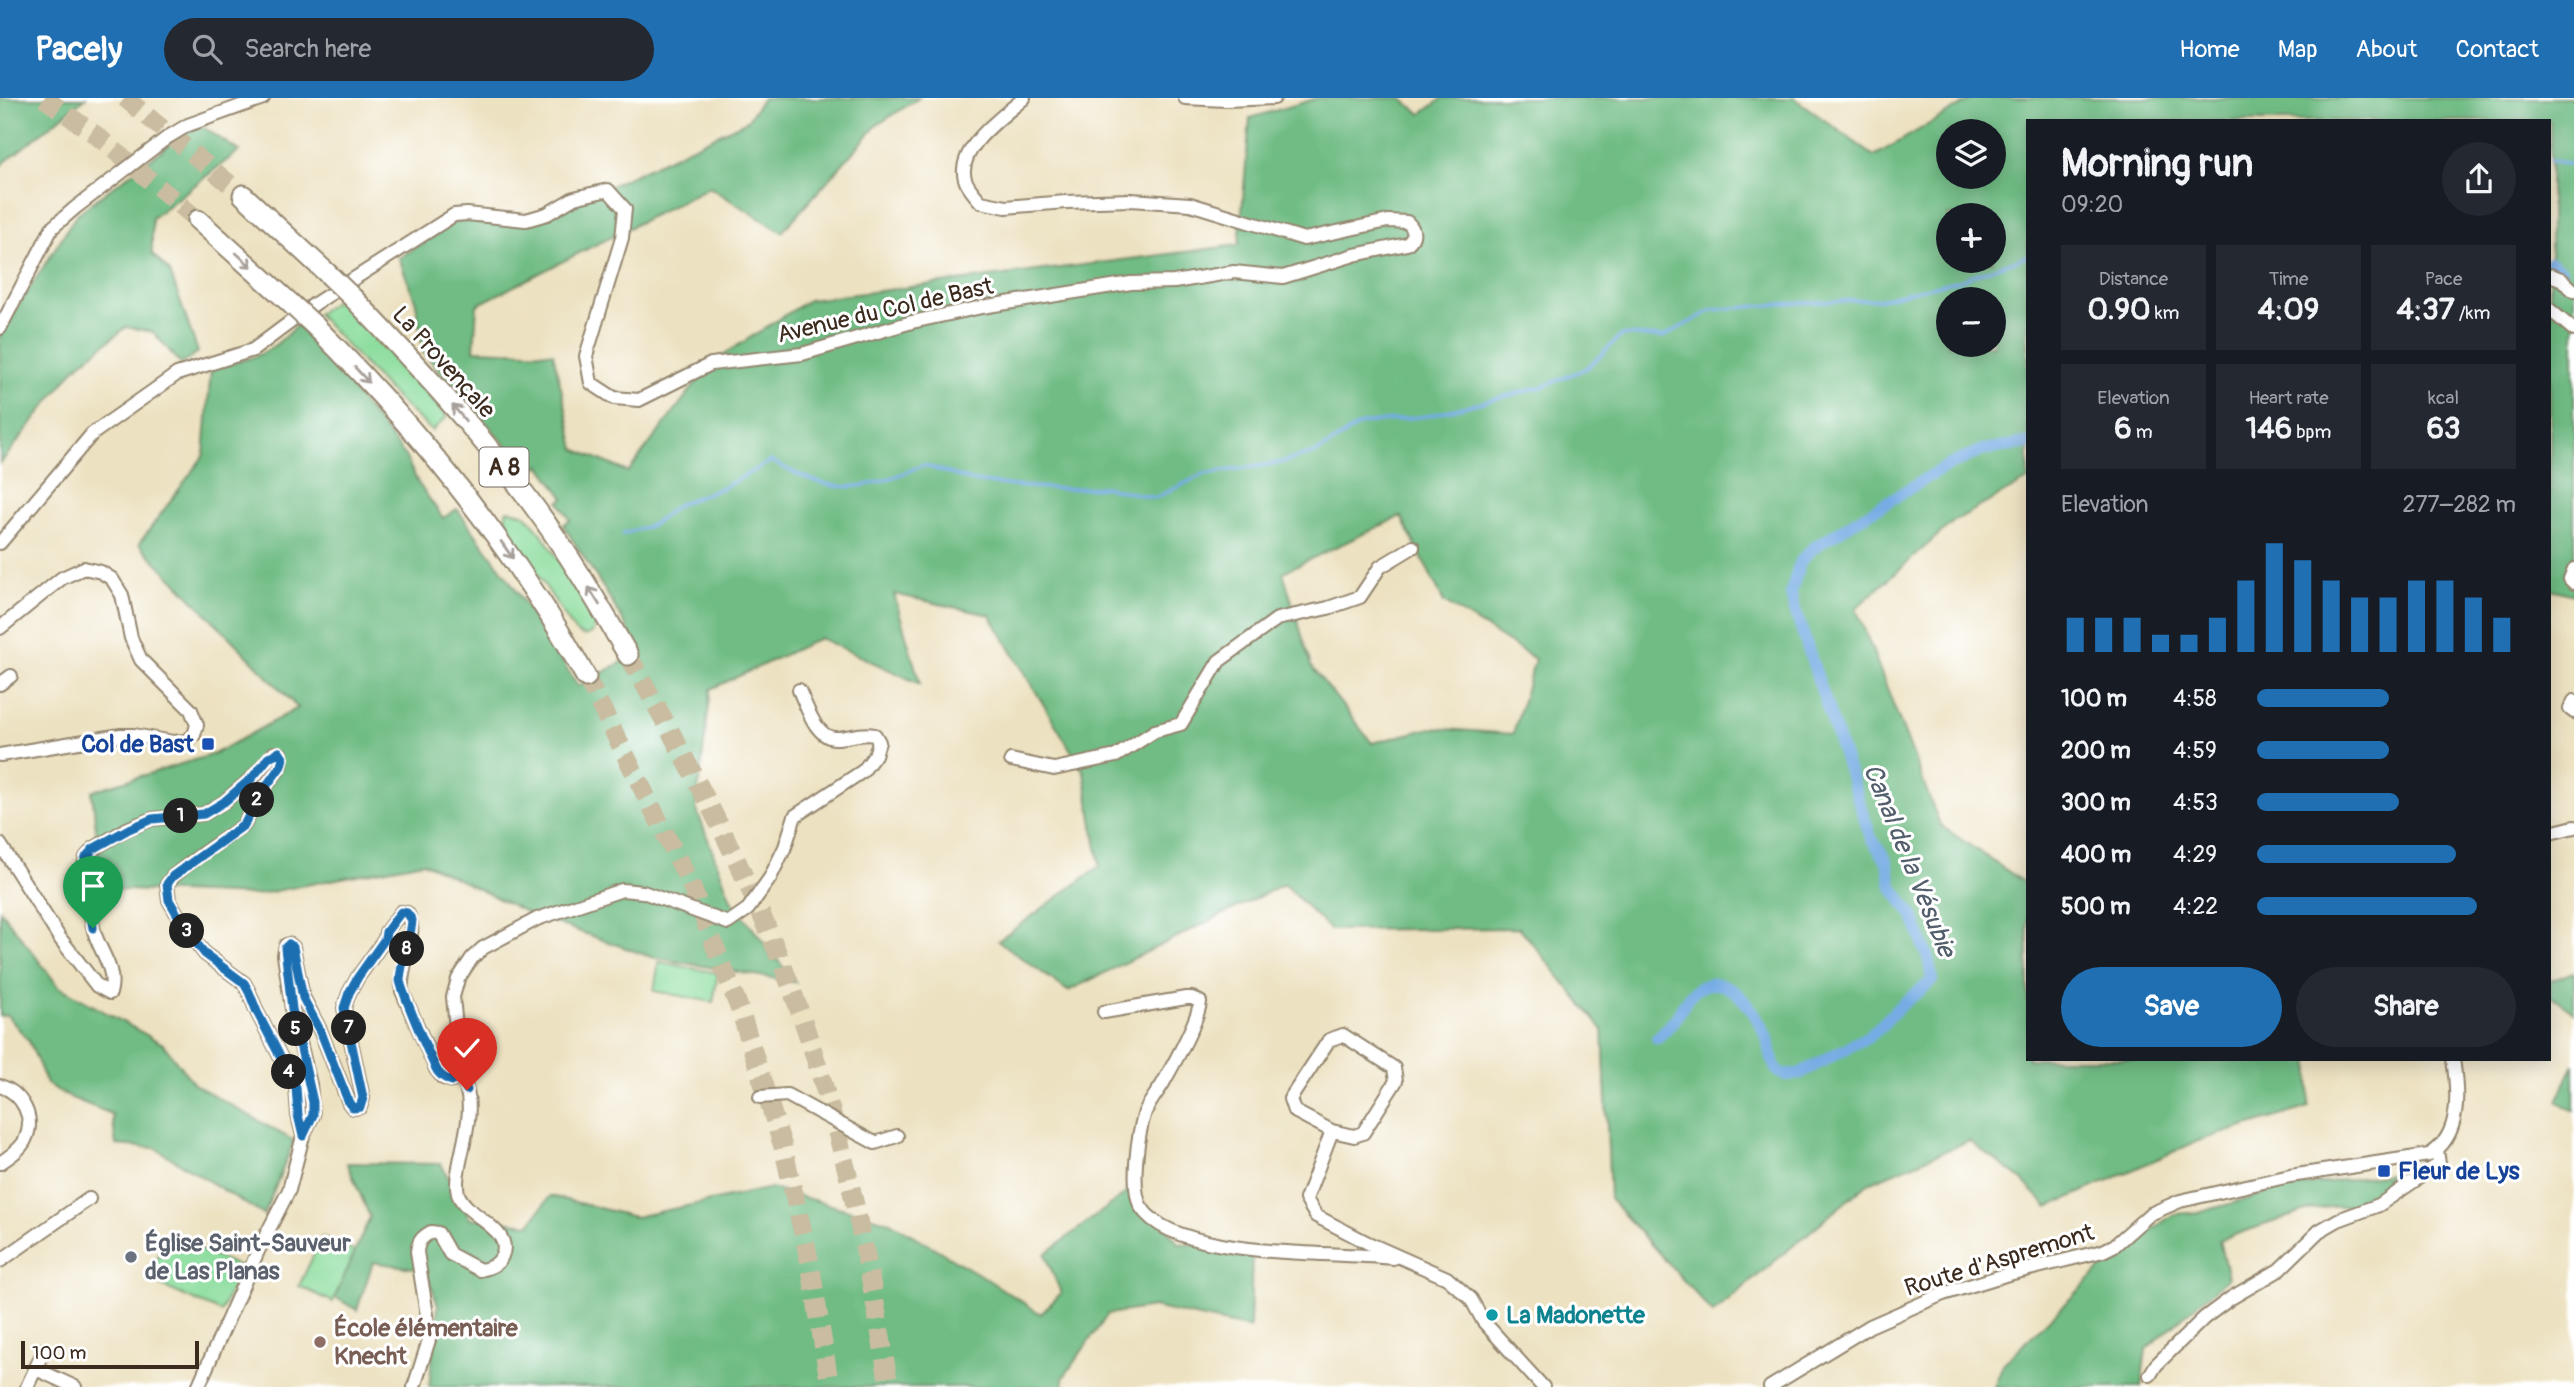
<!DOCTYPE html>
<meta charset="utf-8">
<style>
:root{--surface:#171b24;--page:#242831;--text:#f1f3f6;--muted:#9ea1a6;--accent:#1f6fb2}
body{margin:0;font-family:Pangolin,sans-serif;background:var(--page);color:var(--text);height:100vh;display:flex;flex-direction:column;font-size:26px;white-space:nowrap}
*{box-sizing:border-box;margin:0}
p{font-size:23px;color:var(--muted)}
.icon{flex:none;width:38px;height:38px;fill:none;stroke:currentColor;stroke-width:2;stroke-linecap:round;stroke-linejoin:round}
.map{position:relative;flex:1;overflow:hidden}
.sheet{position:absolute;left:2026px;top:21px;width:525px;height:942px;display:flex;flex-direction:column;background:var(--surface);border-radius:0px;box-shadow:0 4px 18px #0003}
.sheet>*{flex:none}
.buttons{position:absolute;left:1936px;top:21px;display:grid;gap:14px}
.buttons a{display:grid;place-items:center;width:70px;height:70px;border-radius:50%;background:var(--surface);box-shadow:0 4px 18px #0003;font-size:35px}
.scale{position:absolute;left:21px;bottom:18px;width:178px;box-sizing:border-box;padding-left:7px;border:4px solid #3b2a1e;border-top:0;font-size:19px;line-height:24px;white-space:nowrap;color:#3b2a1e;-webkit-text-stroke:5px #fff;paint-order:stroke}
.pin{position:absolute;display:grid;place-items:center;width:60px;height:60px;color:#fff;margin:-72px -30px;border-radius:50% 50% 50% 0;rotate:-45deg;box-shadow:0 0 7px #0007}
.pin .icon{rotate:45deg}
.km{position:absolute;width:35px;height:35px;margin:-18px;border-radius:50%;background:#222;color:#fff;font-size:19px;line-height:35px;text-align:center}
.round{display:grid;place-items:center;flex:none;width:74px;height:74px;border-radius:37px;background:var(--page)}
.overview{display:flex;align-items:center;justify-content:space-between;height:119px;padding:0 35px}
h1{font-size:38px;font-weight:700;line-height:52px}
.metrics{display:grid;grid-template-columns:repeat(3,1fr);gap:10px;height:119px;padding:7px 35px}
.metrics div{display:grid;align-content:center;border-radius:0px;background:var(--page);text-align:center}
.metrics b{font-size:30px;font-weight:700}
.metrics small{font-size:19px;font-weight:400}
.metrics p{font-size:19px}
.chart{height:196px;padding:14px 35px}
.chart p{display:flex;justify-content:space-between}
.chart svg{width:100%;height:126px;margin-top:7px;stroke:var(--accent);stroke-width:6}
.button{display:flex;gap:14px;margin-top:auto;padding:14px 35px}
.button a{flex:1;height:80px;border-radius:42px;background:var(--accent);color:#fff;font-size:28px;font-weight:700;line-height:80px;text-align:center}
.button a+a{background:var(--page);color:var(--text)}
ul{padding:0 35px;list-style:none;font-size:23px}
li{display:grid;grid-template-columns:112px 84px 1fr;align-items:center;height:52px}
li i{height:18px;border-radius:9px;background:var(--accent)}
header{display:flex;align-items:center;gap:42px;box-sizing:border-box;height:98px;padding:0 35px;background:var(--accent);color:#fff}
header strong{font-size:33px}
nav{display:flex;gap:38px;margin-inline-start:auto;font-size:24px}
.search{width:490px;height:63px;background:var(--page);display:flex;align-items:center;gap:18px;box-sizing:border-box;padding:0 24px;border-radius:38px;color:var(--muted);font-size:26px}
.map>svg:first-child{display:block}
.green{fill:#8bdd9d;stroke:#63845e;stroke-width:2}
.forest{fill:#70bc84;stroke:#567351;stroke-width:2;fill-rule:evenodd}
.lines{fill:none;stroke-linecap:round;stroke-linejoin:round}
.stream{stroke:#76ace4;stroke-width:3.5}
.canal{stroke:#76ace4;stroke-width:12}
.highway-tunnel{stroke:#c9bca0;stroke-width:19;stroke-dasharray:19 10;stroke-linecap:butt}
.minor-casing{stroke:#94866f;stroke-width:16}
.highway-casing{stroke:#94866f;stroke-width:23}
.minor{stroke:#fff;stroke-width:12}
.highway{stroke:#fff;stroke-width:19}
.highway-bridge-casing{stroke:#94866f;stroke-width:23;stroke-linecap:butt}
.highway-bridge{stroke:#fff;stroke-width:19}
.oneway{stroke:#a79f9a}
.route-casing{stroke:#fff;stroke-width:14}
.route{stroke:#1f6fb2;stroke-width:9}
.transit-dot{fill:#1a4fb4;stroke:#fff;stroke-width:2.5}
.worship-dot{fill:#6b7280;stroke:#fff;stroke-width:2.5}
.culture-dot{fill:#0f9aa8;stroke:#fff;stroke-width:2.5}
.education-dot{fill:#8d6e63;stroke:#fff;stroke-width:2.5}
.labels{text-anchor:middle;stroke-width:6;stroke-linejoin:round;paint-order:stroke}
.shield{fill:#fff;stroke:#766a62;stroke-width:2}
.shield-label{font-size:23px;font-weight:bold;fill:#3b2a1e}
.street-label{font-size:24px;fill:#3b2a1e;stroke:#fff}
.transit-label{font-size:24px;font-weight:bold;fill:#164399;stroke:#fff;text-anchor:end}
.worship-label{font-size:24px;font-weight:bold;fill:#5b616d;stroke:#fff;text-anchor:start}
.culture-label{font-size:24px;font-weight:bold;fill:#0d838f;stroke:#fff;text-anchor:start}
.education-label{font-size:24px;font-weight:bold;fill:#785e54;stroke:#fff;text-anchor:start}
.water-label{font-size:26px;font-style:italic;fill:#535e6d;stroke:#fff}
</style>
<header>
<strong>Pacely</strong>
<div class="search"><svg class="icon" aria-label="search" viewBox="0 0 24 24"><circle cx="10" cy="10" r="6"/><path d="M15 15l6 6"/></svg>Search here</div>
<nav><a>Home</a><a>Map</a><a>About</a><a>Contact</a></nav>
</header>
<div class="map">
<svg width="2574" height="1289" viewBox="0 0 2574 1289">
<rect width="100%" height="100%" fill="#fff"/>
<filter id="ink" filterUnits="userSpaceOnUse"><feTurbulence type="fractalNoise" baseFrequency=".0143" numOctaves="2"/><feDisplacementMap in="SourceGraphic" scale="14" xChannelSelector="R" yChannelSelector="G"/><feConvolveMatrix kernelMatrix="1 2 1 2 8 2 1 2 1" color-interpolation-filters="sRGB"/></filter>
<filter id="wash" filterUnits="userSpaceOnUse"><feTurbulence type="fractalNoise" baseFrequency=".00686" numOctaves="4" result="noise"/><feDisplacementMap in="SourceGraphic" scale="28" xChannelSelector="R" yChannelSelector="G"/><feGaussianBlur stdDeviation="1.57" result="paint"/><feColorMatrix in="noise" values="0 0 0 0 0 0 0 0 0 0 0 0 0 0 0 0 0 1.4 0 .05"/><feComposite in="paint" operator="in"/></filter>
<g filter="url(#wash)">
<rect width="100%" height="100%" fill="#ece1c0"/>
<path class="green" d="M338 201 384 247 447 319 432 333 396 300 317 216Z
M510 412 526 417 542 436 596 521 593 534C585 540 581 538 574 532L513 439 506 421V413Z
M659 864 718 875 713 904 654 893Z
M167 1137 240 1169 221 1214 148 1182Z
M322 1139 355 1154 333 1204 299 1188Z"/>
<path class="forest" d="M0 0H85L0 68Z
M763 0H919L877 27 782 134 709 89 477 207 474 252 553 255 575 351 628 374 712 264 809 202 1239 147 1250 20 1318 0H1401L1421 16 1443 0H1794L1874 58 1974 0H2574V497L2550 491V23H2028V382L1954 423 1856 510 1940 727 2028 787V961H2310L2309 1009 2198 1043 2048 1109 2021 1081 1969 1043 1868 1085 1713 1215 1610 1101 1603 932 1520 830 1330 832 1284 786 1068 893 998 843 1100 768 1084 674 990 517 894 496 920 586 820 540 711 591 696 710 732 804 795 884 651 859 530 816 423 764 255 797 102 791 92 693 214 656 298 610 139 446 204 357 211 270C254 260 265 260 297 227L356 287 352 292 404 356 418 385 443 420 457 411 512 486 578 588 641 554 606 494 563 427 570 422 559 404 564 400 540 367 530 374 423 254 416 205 399 160 455 124 477 121 510 127 537 123 747 23ZM1948 33H1993V79H1948ZM1948 117H1993V163H1948ZM1948 201H1993V247H1948ZM1401 418 1444 504 1535 561 1513 636 1431 630 1372 645 1311 568 1283 474Z
M203 29 239 53 152 120V156L170 174 198 254 181 266 153 234 126 229 75 270 0 366V237L77 116 186 34Z
M0 812 59 889 163 946 194 986 294 1043 264 1117 155 1050 116 1047 112 1016 69 999 47 986 29 943 7 917 0 918Z
M2574 874V914L2550 897V883Z
M2574 966V1013L2557 1003Z
M347 1065 441 1066 470 1120 530 1126 550 1098 635 1119 771 1090 890 1124 982 1178 1041 1216 1061 1195 1045 1156 1130 1092 1179 1145 1252 1154 1250 1230 1153 1209 1108 1216 1063 1280 1064 1289H429L438 1207 426 1172 373 1164 357 1212 335 1199 370 1119Z
M2411 1073 2364 1106 2312 1111 2219 1142 2228 1180 2146 1251 2141 1289H1994L2003 1266 2111 1161 2174 1116 2201 1114 2285 1090Z"/>
<g class="lines">
<path class="stream" d="M2550 63 2574 66
M623 436 652 427 679 406 724 389 771 363C835 397 857 396 923 367L973 383 1015 388 1067 391 1105 389 1155 400 1204 376 1279 365 1318 354 1361 326 1427 318 1542 289 1587 270 1622 237 1663 239 1712 212 1781 206 1881 201 1960 182 2028 158"/>
<path class="canal" d="M2550 165 2561 172
M1657 940C1663 934 1671 927 1676 920 1684 908 1686 898 1699 890 1730 872 1755 914 1766 938 1770 946 1772 969 1778 973 1785 979 1791 977 1799 976L1867 939 1878 931 1899 909 1932 883 1929 863 1913 818 1892 789 1887 763 1871 740 1793 506 1791 495 1800 464 1813 450 1833 437 1943 370 1983 352 2028 345"/>
</g>
</g>
<g filter="url(#ink)">
<g class="lines">
<path class="highway-tunnel" d="M44 0 97 38 198 122
M125 0 243 97
M628 557C693 673 757 791 801 917 843 1038 870 1163 889 1289
M586 579 690 785 740 912 783 1049 810 1165 830 1289"/>
<defs>
<path id="minor" d="M1185 0 1226 2 1274 0
M2550 177 2561 181 2574 193
M2550 212 2574 232
M0 230 52 130 75 110 168 39 188 27 263 0
M0 445 92 336 177 276 253 252 316 205 454 117 467 116 526 122 547 116 574 100 608 92 625 111 622 140 586 258 591 285 614 300 639 302 711 266 802 256 912 224 982 209 1131 185 1174 184 1234 174 1283 179 1354 157 1407 146C1416 139 1415 131 1407 124L1388 123 1304 141 1190 106 1131 102 1066 104 1006 109 981 104C976 98 967 89 965 81 956 50 1004 18 1024 0
M2574 471 2570 481 2574 485
M0 530 62 480 84 470 101 474 112 481 122 497 131 540 141 562 191 612 197 627 194 637 186 643 173 644 134 637H121L0 657
M0 586 11 578
M2574 603 2570 611 2574 614
M1011 662 1054 671 1116 658 1155 633 1181 626 1219 563 1277 521 1328 510 1360 499 1380 469 1413 449
M2550 735 2574 729
M0 746 59 839 97 888 110 895C117 871 100 855 94 833 89 812 87 789 84 768L86 759 93 751 127 731 152 721 204 716 224 704 252 680 274 655 281 656V668L259 698 244 727 202 756 173 778 167 786 169 802 187 833 205 856 244 885 249 894 257 914 296 989 298 1017 303 1038
M1104 914 1186 900H1192L1200 904C1198 924 1172 969 1162 987 1156 996 1149 1005 1145 1014 1138 1035 1130 1090 1141 1109 1174 1162 1335 1153 1393 1160
M0 988C22 995 36 1020 25 1042 21 1051 9 1059 0 1065
M760 999 787 997 875 1045 897 1038
M1332 1033 1294 1013 1290 1001 1329 942 1343 937 1394 970 1396 983 1363 1035 1354 1038 1332 1033 1306 1101 1316 1118 1368 1145 1447 1180 1471 1201 1483 1223 1543 1289
M0 1163 89 1101
M36 1271 75 1289
M2150 1277 2156 1267 2204 1220 2231 1200 2279 1172 2319 1133 2338 1122 2379 1107 2439 1066 2437 1052
M27 1289 44 1252
M198 1289 258 1153 289 1092 303 1038 313 1017 310 986 292 911 284 857 286 847 289 846 293 849 303 899 320 932 349 1005 353 1010 360 1009 363 1000 344 910 349 895 358 879 385 841 386 834 401 814 407 815C420 833 399 869 402 893L436 971 443 980 452 983 459 979 460 970 453 899 458 881 472 860 483 850 537 821 622 792 643 794 728 825 748 811 770 780 785 749 795 718 863 673 875 657 879 644 875 637C860 634 849 640 835 640 816 640 806 607 799 592
M414 1289 429 1242 427 1217 417 1154C418 1143 422 1139 431 1134L438 1135 450 1156 480 1172C490 1170 498 1167 502 1158 514 1131 466 1119 458 1096 456 1087 457 1078 459 1069 463 1046 473 1016 467 993 466 988 462 983 459 979
M1770 1289 1870 1228 1943 1196 2005 1177 2103 1153 2115 1147 2150 1116 2180 1103 2290 1078 2429 1057C2462 1038 2458 994 2453 961"/>
<path id="highway" d="M243 97 327 175
M198 122 289 204
M354 201C416 266 477 331 530 403 567 452 598 505 628 557
M315 228C420 333 513 448 586 579"/>
</defs>
<use href="#minor" class="minor-casing"/>
<use href="#highway" class="highway-casing"/>
<use href="#minor" class="minor"/>
<use href="#highway" class="highway"/>
<defs>
<path id="highway-bridge" d="M327 175 354 201
M289 204 315 228"/>
</defs>
<use href="#highway-bridge" class="highway-bridge-casing"/>
<use href="#highway-bridge" class="highway-bridge"/>
</g>
<defs><path id="oneway-shaft" d="M-6 0H5M1.5-3L5.5 0L1.5 3" fill="none" stroke-width="1.6" stroke-linecap="round" stroke-linejoin="round" transform="scale(1.75)"/></defs>
<g class="oneway">
<use href="#oneway-shaft" transform="translate(244 162) rotate(42)"/>
<use href="#oneway-shaft" transform="translate(362 277) rotate(47)"/>
<use href="#oneway-shaft" transform="translate(459 315) rotate(-130)"/>
<use href="#oneway-shaft" transform="translate(507 452) rotate(55)"/>
<use href="#oneway-shaft" transform="translate(594 498) rotate(-122)"/>
</g>
</g>
<g class="lines" filter="url(#ink)">
<defs>
<path id="route" d="M93 830 84 768 86 759 93 751 127 732 152 721 204 716 224 704 252 680 269 659 279 654 283 660 281 668 259 698 244 727 173 778 167 786 169 802 187 833 205 856 244 885 249 894 257 914 296 989 298 1017 303 1038 313 1017V1004L292 911 285 850 289 846 293 849 303 900 320 932 349 1005 353 1010 360 1009 363 1000 344 910 349 895 358 879 385 841 386 834 401 814 407 815 412 822C411 842 401 862 400 882 400 889 433 967 438 974 442 979 445 981 452 983L459 979 467 992"/>
</defs>
<use href="#route" class="route-casing"/>
<use href="#route" class="route"/>
</g>
<g class="transit-dot">
<rect x="201" y="639" width="14" height="14" rx="3.5"/>
<rect x="2377" y="1066" width="14" height="14" rx="3.5"/>
</g>
<circle class="worship-dot" cx="131" cy="1159" r="7"/>
<circle class="culture-dot" cx="1492" cy="1217" r="7"/>
<circle class="education-dot" cx="320" cy="1244" r="7"/>
<g class="labels">
<rect class="shield" x="479.5" y="349.5" width="49" height="39" rx="5"/>
<g class="shield-label">
<text x="504" y="377">A 8</text>
</g>
<g class="street-label">
<text transform="translate(885 212) rotate(-13)" y="8">Avenue du Col de Bast</text>
<text transform="translate(444 264) rotate(48)" y="8">La Provençale</text>
<text transform="translate(1999 1162) rotate(-17)" y="8">Route d'Aspremont</text>
</g>
<g class="transit-label">
<text x="194" y="654">Col de Bast</text>
<text x="2398" y="1081" text-anchor="start">Fleur de Lys</text>
</g>
<g class="worship-label">
<text x="145" y="1153">Église Saint-Sauveur<tspan x="145" dy="28">de Las Planas</tspan></text>
</g>
<g class="culture-label">
<text x="1506" y="1225">La Madonette</text>
</g>
<g class="education-label">
<text x="334" y="1238">École élémentaire<tspan x="334" dy="28">Knecht</tspan></text>
</g>
<g class="water-label">
<text transform="translate(1910 762) rotate(68)" y="9">Canal de la Vésubie</text>
</g>
</g>
</svg>
<div class="buttons">
<a><svg class="icon" aria-label="layers" viewBox="0 0 24 24"><path d="M12 4l9 5-9 5-9-5zM3 14l9 5 9-5"/></svg></a>
<a>+</a>
<a>−</a>
</div>
<div class="scale">100 m</div>
<div class="pin" style="left:93px;top:830px;background:#1e9e55"><svg class="icon" aria-label="arrive" viewBox="0 0 24 24"><path d="M6 21V4h12l-3 4 3 4H6"/></svg></div>
<div class="pin" style="left:467px;top:992px;background:#d93025"><svg class="icon" aria-label="check" viewBox="0 0 24 24"><path d="M5 12l5 5 9-10"/></svg></div>
<b class="km" style="left:181px;top:718px">1</b>
<b class="km" style="left:257px;top:702px">2</b>
<b class="km" style="left:187px;top:833px">3</b>
<b class="km" style="left:289px;top:974px">4</b>
<b class="km" style="left:296px;top:931px">5</b>
<b class="km" style="left:349px;top:930px">7</b>
<b class="km" style="left:407px;top:851px">8</b>
<section class="sheet">
<div class="overview"><div><h1>Morning run</h1><p>09:20</p></div><a class="round"><svg class="icon" aria-label="share" viewBox="0 0 24 24"><path d="M12 15V3M7 8l5-5 5 5M5 13v7h14v-7"/></svg></a></div>
<div class="metrics">
<div><p>Distance</p><b>0.90<small> km</small></b></div>
<div><p>Time</p><b>4:09</b></div>
<div><p>Pace</p><b>4:37<small> /km</small></b></div>
</div>
<div class="metrics">
<div><p>Elevation</p><b>6<small> m</small></b></div>
<div><p>Heart rate</p><b>146<small> bpm</small></b></div>
<div><p>kcal</p><b>63</b></div>
</div>
<div class="chart"><p><span>Elevation</span>277–282 m</p>
<svg viewBox="0 0 160 44" preserveAspectRatio="none"><path d="M5 44V32M15 44V32M25 44V32M35 44V38M45 44V38M55 44V32M65 44V19M75 44V6M85 44V12M95 44V19M105 44V25M115 44V25M125 44V19M135 44V19M145 44V25M155 44V32"/></svg>
</div>
<ul>
<li><b>100 m</b>4:58<i style="width:51%"></i></li>
<li><b>200 m</b>4:59<i style="width:51%"></i></li>
<li><b>300 m</b>4:53<i style="width:55%"></i></li>
<li><b>400 m</b>4:29<i style="width:77%"></i></li>
<li><b>500 m</b>4:22<i style="width:85%"></i></li>
</ul>
<div class="button"><a>Save</a><a>Share</a></div>
</section>
</div>
